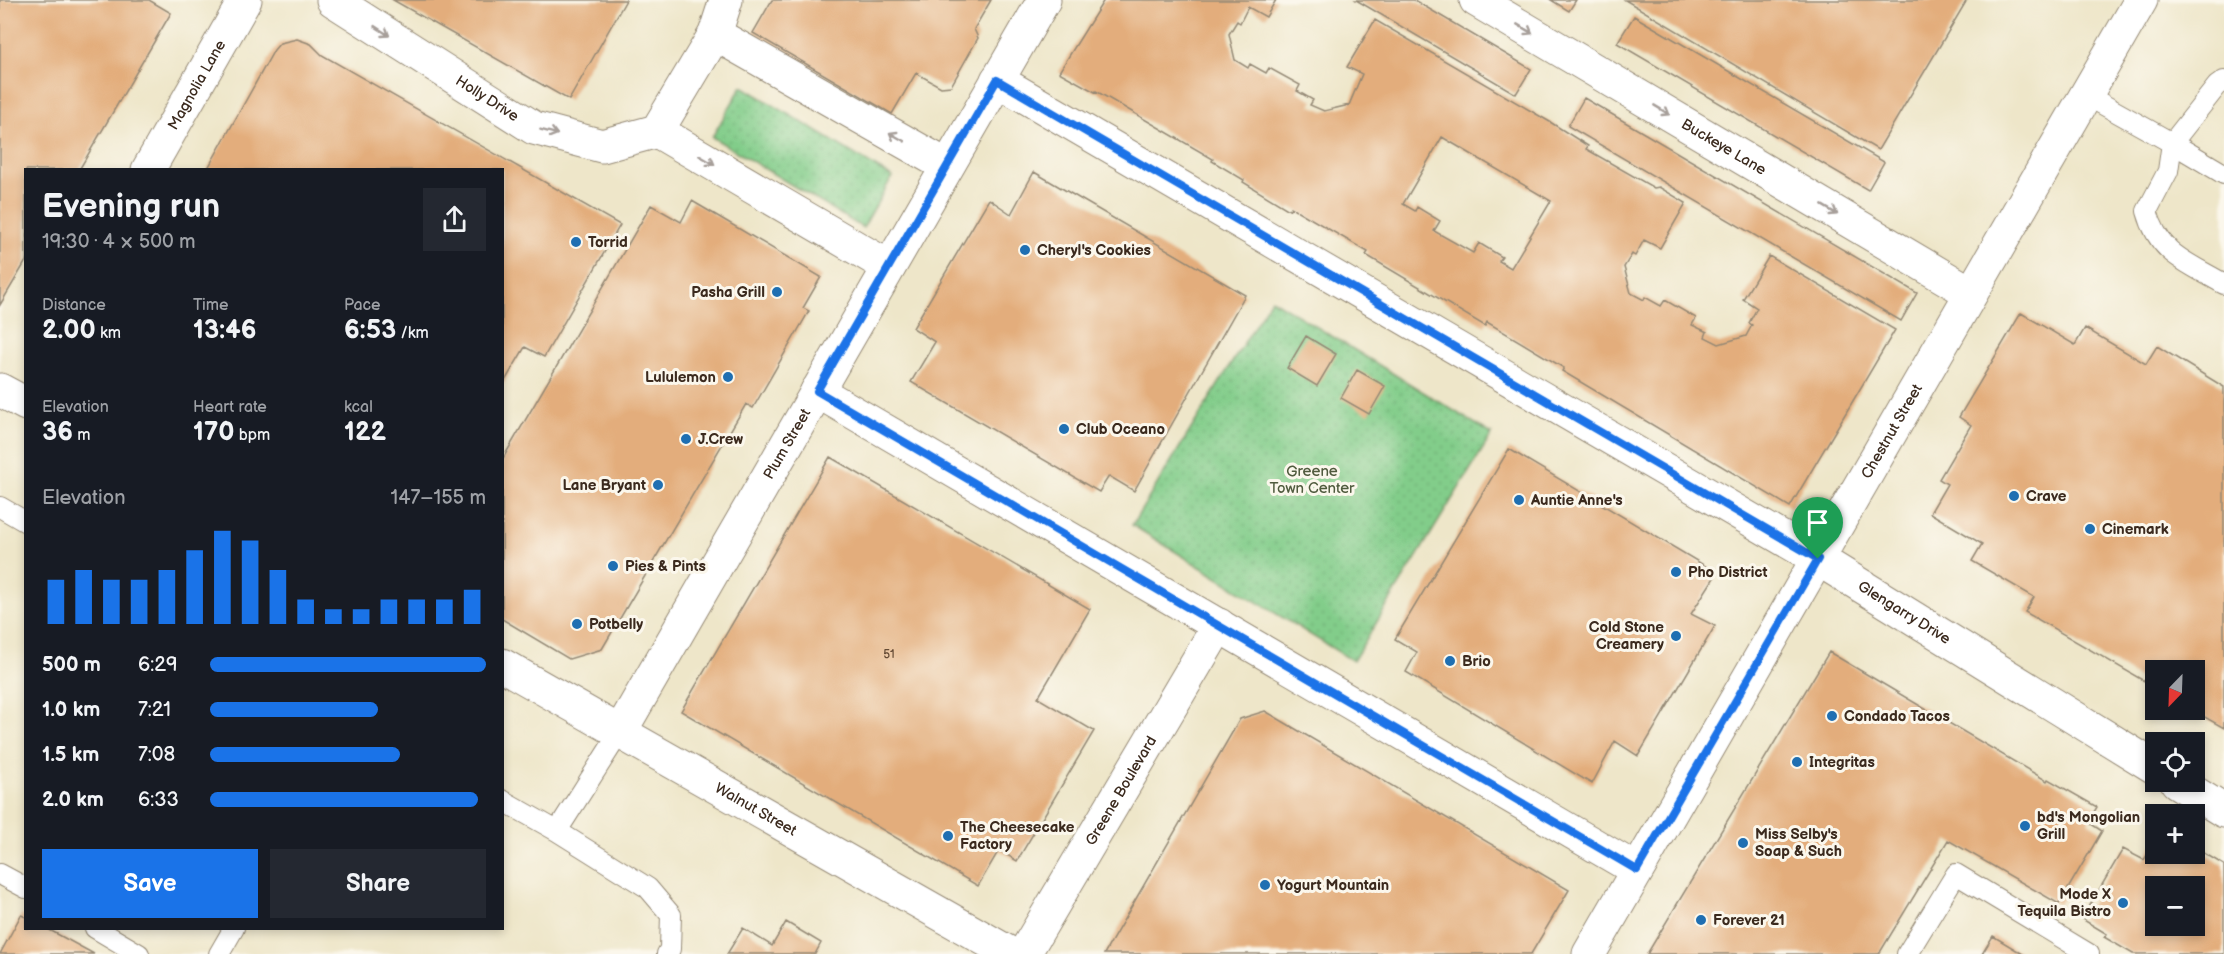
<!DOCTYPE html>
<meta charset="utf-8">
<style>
:root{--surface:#171b24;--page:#242831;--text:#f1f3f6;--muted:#9ea1a6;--accent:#1a73e8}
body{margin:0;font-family:"Balsamiq Sans",sans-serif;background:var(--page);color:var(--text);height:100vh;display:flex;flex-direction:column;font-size:22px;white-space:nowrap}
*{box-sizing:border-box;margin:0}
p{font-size:20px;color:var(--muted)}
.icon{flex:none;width:33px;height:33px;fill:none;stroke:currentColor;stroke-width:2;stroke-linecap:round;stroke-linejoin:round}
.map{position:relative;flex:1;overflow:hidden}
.sheet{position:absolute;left:24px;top:168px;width:480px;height:762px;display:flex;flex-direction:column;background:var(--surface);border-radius:0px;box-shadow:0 3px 9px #0003}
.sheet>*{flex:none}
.needle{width:39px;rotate:203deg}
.buttons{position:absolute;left:2145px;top:660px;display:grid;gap:12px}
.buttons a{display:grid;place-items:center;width:60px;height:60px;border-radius:0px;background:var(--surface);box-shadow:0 3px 9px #0003;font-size:30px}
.pin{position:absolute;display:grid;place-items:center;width:51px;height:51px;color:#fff;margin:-62px -26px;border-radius:50% 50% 50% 0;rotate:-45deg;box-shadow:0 0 6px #0007}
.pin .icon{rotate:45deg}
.round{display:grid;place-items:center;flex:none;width:63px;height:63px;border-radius:0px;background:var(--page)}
.head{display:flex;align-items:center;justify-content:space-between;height:102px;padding:0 18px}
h1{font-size:33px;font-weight:700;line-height:45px}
.metrics{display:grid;grid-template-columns:repeat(3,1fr);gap:9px;height:102px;padding:6px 18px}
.metrics div{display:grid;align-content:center}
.metrics b{font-size:26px;font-weight:700}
.metrics small{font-size:16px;font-weight:400}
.metrics p{font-size:16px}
.chart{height:168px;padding:12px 18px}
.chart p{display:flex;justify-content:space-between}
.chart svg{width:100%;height:108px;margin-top:6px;stroke:var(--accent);stroke-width:6}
.button{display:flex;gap:12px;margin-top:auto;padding:12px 18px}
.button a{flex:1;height:69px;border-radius:0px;background:var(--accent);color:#fff;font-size:24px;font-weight:700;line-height:69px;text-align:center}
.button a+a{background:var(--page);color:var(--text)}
ul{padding:0 18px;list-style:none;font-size:20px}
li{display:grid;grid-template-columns:96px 72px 1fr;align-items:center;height:45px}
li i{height:15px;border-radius:8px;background:var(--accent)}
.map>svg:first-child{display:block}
.grass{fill:url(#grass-dots);stroke:#5e7c54;stroke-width:1.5}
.building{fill:#e3ad7b;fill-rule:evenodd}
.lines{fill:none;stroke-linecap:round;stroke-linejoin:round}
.service-casing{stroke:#948874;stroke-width:22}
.minor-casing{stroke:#948874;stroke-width:35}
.service{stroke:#fff;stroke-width:20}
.minor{stroke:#fff;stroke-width:33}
.oneway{stroke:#a79f9a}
.route-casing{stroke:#fff;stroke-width:12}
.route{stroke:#1a73e8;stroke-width:8}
.poi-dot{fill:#1f6fb2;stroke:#fbf7ec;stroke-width:2}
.labels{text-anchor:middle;stroke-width:6;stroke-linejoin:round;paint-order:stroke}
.number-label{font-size:12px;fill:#654b35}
.street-label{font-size:15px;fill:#3b2a1e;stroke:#fbf7ec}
.poi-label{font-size:15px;font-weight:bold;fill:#3b2a1e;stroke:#fbf7ec;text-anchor:start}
.park-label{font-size:15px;fill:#505b3e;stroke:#fbf7ec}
</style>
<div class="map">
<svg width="2224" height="954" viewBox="0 0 2224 954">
<defs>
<pattern id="grass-dots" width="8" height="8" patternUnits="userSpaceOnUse" patternTransform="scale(1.5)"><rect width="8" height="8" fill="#82cd8a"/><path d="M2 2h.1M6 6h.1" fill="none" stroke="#71b077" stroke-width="1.8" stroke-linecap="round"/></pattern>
</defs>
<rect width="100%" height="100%" fill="#fbf7ec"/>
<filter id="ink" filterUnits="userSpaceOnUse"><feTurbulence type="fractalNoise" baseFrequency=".0167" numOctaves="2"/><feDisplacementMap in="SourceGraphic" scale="12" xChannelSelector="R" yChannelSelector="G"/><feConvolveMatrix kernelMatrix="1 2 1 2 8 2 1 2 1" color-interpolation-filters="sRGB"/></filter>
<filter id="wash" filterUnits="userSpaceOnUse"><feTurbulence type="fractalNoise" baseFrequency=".008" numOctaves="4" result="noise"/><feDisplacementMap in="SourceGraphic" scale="24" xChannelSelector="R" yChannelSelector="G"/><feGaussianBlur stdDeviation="1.35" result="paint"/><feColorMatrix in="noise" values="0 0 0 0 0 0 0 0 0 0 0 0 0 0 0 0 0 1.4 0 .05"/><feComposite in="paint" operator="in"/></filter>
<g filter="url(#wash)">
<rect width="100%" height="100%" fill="#eee6c9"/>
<path class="grass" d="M742 86 892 177 863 228 712 137Z
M1271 299 1492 434 1353 661 1132 525Z"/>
<g id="blocks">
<path class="building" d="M0 0H149L171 13 79 170H26V261L0 305Z
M393 0H626L569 100Z
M772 0H991L974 29 978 38 951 86 941 87 916 73 892 114 753 33Z
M1104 0H1276L1266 17 1248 7 1240 23 1237 21 1229 34 1235 60 1248 68 1250 64 1266 73 1269 68 1300 85 1297 91 1313 100 1310 105 1324 111 1349 105 1362 74 1347 67 1375 20 1550 122 1588 146 1586 149 1654 188 1659 187 1686 203 1660 248 1644 240 1635 256 1632 254 1624 267 1631 293 1644 300 1645 297 1661 306 1665 300 1696 318 1692 325 1707 332 1705 337 1719 344 1746 336 1752 325 1749 323 1757 308 1743 299 1769 256 1895 330 1790 507 1562 371 1564 368 1487 322 1485 326 1366 255 1368 252 1291 207 1289 210 1243 182 1244 180 1212 161 1213 159 1096 91 1095 92 1059 72ZM1442 137 1551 201 1511 268 1499 261 1502 257 1479 243 1473 253 1434 231 1440 221 1417 207 1415 211 1403 204Z
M1356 0H1414L1531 69 1516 94Z
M1551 0H1576L1569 11Z
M1625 0H1967L1878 150Z
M1634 16 1884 162 1868 190 1617 43Z
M297 39 311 44 322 55 620 225 544 357 525 347 502 386V170H207L274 50 280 43Z
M1584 98 1917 293 1901 321 1568 126Z
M1034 172 1245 295 1134 491 1109 476 1099 492 911 382 935 342 913 328 989 199 1011 214Z
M692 201 821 277 803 308 809 311 753 408 746 404 602 649 569 659 502 619V460L651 205 681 222Z
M2021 313 2075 345 2085 328 2146 364 2157 346 2224 387V728L2194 711V670H2156V688L2025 612 2034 597 1972 561 1982 544 1930 513 1947 484 1939 479 1971 425 1959 417Z
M1306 336 1336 354 1317 386 1287 368Z
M1357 370 1385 386 1369 414 1341 398Z
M1509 449 1717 573 1691 614 1715 626 1638 756 1615 741 1592 784 1406 672 1417 652 1395 639Z
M830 457 1090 609 1038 698 1094 731 1017 861 999 850 978 886 681 711Z
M1829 652 2047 781 2048 779 2097 807 2088 822 2102 831 2059 904 1948 840 1879 954H1647Z
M1265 711 1569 890 1531 954H1104L1240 719Z
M2156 841V854H2194V847L2224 865V954H2133L2104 937 2107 934 2082 919 2123 849 2144 860ZM2156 886H2194V926H2156Z
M21 915 26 917V928H46L94 954H0Z
M786 922 821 943 815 954H727L743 928 772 946Z
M1993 936 2023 954H1982Z"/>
</g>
</g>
<g filter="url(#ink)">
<use href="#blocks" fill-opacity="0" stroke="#948874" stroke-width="1.5"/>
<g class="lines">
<defs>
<path id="service" d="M2224 81 2217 86 2172 143 2224 174
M2086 95 2172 143 2168 171 2147 211C2159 255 2187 262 2224 284
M0 507 26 522
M620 732 557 831 648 888 671 915 670 949 667 954
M502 800 557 831
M0 874 26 888
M95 928 139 954
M219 954 234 928
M1907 954 1956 874 2089 954"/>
<g id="minor">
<path id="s1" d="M333 0 534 128 602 146 657 131 715 34 726 0"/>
<path id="s2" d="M1476 0 1971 293"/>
<path d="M715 34 947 166"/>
<path id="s3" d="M997 80 1818 559 2156 768"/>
<path d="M657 131 889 267"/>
<path id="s4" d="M148 170 245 0"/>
<path d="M0 390 26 404"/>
<path d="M817 391 1637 870"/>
<path id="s5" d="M502 665 1011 954"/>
<path id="s6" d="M620 732 1044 0"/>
<path d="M2177 782 2224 811"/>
<path id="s7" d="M1024 954 1219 625"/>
<path id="s8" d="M1589 954 2141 0"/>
</g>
</defs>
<use href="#service" class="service-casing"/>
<use href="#minor" class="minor-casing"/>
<use href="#service" class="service"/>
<use href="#minor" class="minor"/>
</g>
<defs><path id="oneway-shaft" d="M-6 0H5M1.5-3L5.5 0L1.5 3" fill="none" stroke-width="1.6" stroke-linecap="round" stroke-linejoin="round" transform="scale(1.5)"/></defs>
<g class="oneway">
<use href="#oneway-shaft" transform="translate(1525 29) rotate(31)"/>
<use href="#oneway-shaft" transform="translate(382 31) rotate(33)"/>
<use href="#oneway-shaft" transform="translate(1662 110) rotate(31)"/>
<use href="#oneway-shaft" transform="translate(549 132) rotate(15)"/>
<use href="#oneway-shaft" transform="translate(897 137) rotate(-150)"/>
<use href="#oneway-shaft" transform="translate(707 160) rotate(30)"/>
<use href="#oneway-shaft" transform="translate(1830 210) rotate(31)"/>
</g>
</g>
<g class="lines" filter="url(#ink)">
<defs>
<path id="route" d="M997 80 1818 559 1637 870 817 391Z"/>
</defs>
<use href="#route" class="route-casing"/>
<use href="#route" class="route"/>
</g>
<g class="poi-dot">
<circle cx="576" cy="242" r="6"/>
<circle cx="1025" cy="250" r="6"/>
<circle cx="777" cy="292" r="6"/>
<circle cx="728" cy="377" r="6"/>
<circle cx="1064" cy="429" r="6"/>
<circle cx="686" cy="439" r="6"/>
<circle cx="658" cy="485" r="6"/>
<circle cx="2014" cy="496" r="6"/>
<circle cx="1519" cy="500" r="6"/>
<circle cx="2090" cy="529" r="6"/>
<circle cx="613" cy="566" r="6"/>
<circle cx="1676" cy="572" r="6"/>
<circle cx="577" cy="624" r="6"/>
<circle cx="1676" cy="636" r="6"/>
<circle cx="1450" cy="661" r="6"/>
<circle cx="1832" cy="716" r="6"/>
<circle cx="1797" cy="762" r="6"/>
<circle cx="2025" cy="826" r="6"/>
<circle cx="948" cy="836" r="6"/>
<circle cx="1743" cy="843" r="6"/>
<circle cx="1265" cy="885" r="6"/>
<circle cx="2123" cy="903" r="6"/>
<circle cx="1701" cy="920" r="6"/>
</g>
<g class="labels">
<g class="number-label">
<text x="889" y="658">51</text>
</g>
<g class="street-label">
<text dy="5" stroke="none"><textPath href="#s4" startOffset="98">Magnolia Lane</textPath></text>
<text dy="5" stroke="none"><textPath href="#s1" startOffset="183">Holly Drive</textPath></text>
<text dy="5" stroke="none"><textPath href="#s2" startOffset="288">Buckeye Lane</textPath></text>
<text dy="5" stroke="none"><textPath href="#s8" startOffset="604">Chestnut Street</textPath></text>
<text dy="5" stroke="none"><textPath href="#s6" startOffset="333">Plum Street</textPath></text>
<text dy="5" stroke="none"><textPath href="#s3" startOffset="1052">Glengarry Drive</textPath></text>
<text dy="5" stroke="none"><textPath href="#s7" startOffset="190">Greene Boulevard</textPath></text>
<text dy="5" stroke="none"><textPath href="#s5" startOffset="292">Walnut Street</textPath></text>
</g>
<g class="poi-label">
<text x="588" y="247">Torrid</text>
<text x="1037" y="255">Cheryl's Cookies</text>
<text x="765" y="297" text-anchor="end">Pasha Grill</text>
<text x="716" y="382" text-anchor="end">Lululemon</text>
<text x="1076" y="434">Club Oceano</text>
<text x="698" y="444">J.Crew</text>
<text x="646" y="490" text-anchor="end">Lane Bryant</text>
<text x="2026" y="501">Crave</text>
<text x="1531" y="505">Auntie Anne's</text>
<text x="2102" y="534">Cinemark</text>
<text x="625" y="571">Pies &amp; Pints</text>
<text x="1688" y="577">Pho District</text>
<text x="589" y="629">Potbelly</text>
<text x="1664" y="632" text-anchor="end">Cold Stone<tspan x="1664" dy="17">Creamery</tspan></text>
<text x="1462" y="666">Brio</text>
<text x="1844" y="721">Condado Tacos</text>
<text x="1809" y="767">Integritas</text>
<text x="2037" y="822">bd's Mongolian<tspan x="2037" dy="17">Grill</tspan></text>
<text x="960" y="832">The Cheesecake<tspan x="960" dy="17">Factory</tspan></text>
<text x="1755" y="839">Miss Selby's<tspan x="1755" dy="17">Soap &amp; Such</tspan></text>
<text x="1277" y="890">Yogurt Mountain</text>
<text x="2111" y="899" text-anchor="end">Mode X<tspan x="2111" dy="17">Tequila Bistro</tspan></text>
<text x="1713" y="925">Forever 21</text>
</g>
<g class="park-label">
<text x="1312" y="476">Greene<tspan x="1312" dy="17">Town Center</tspan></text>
</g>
</g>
</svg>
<div class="buttons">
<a><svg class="needle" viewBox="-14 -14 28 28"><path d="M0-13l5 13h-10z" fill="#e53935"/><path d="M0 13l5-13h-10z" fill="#9ea1a6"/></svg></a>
<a><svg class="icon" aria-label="locate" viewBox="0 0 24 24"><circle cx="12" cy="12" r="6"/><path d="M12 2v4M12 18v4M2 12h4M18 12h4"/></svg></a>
<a>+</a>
<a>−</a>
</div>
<div class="pin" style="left:1818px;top:559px;background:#1e9e55"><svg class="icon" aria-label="arrive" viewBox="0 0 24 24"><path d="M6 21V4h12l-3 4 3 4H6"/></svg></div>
<section class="sheet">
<div class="head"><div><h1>Evening run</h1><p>19:30 · 4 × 500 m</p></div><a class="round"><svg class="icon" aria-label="share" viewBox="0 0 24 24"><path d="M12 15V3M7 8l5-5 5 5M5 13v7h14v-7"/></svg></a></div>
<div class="metrics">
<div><p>Distance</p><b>2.00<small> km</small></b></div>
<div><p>Time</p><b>13:46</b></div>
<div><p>Pace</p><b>6:53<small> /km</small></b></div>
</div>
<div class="metrics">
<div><p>Elevation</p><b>36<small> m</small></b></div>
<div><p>Heart rate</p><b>170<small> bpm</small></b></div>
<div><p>kcal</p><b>122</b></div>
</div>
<div class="chart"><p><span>Elevation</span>147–155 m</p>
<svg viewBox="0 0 160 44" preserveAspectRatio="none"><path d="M5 44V26M15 44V22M25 44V26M35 44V26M45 44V22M55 44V14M65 44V6M75 44V10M85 44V22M95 44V34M105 44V38M115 44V38M125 44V34M135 44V34M145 44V34M155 44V30"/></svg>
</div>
<ul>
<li><b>500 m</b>6:29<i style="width:100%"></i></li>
<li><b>1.0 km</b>7:21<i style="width:61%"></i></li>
<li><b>1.5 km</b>7:08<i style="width:69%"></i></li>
<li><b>2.0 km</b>6:33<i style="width:97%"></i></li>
</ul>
<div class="button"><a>Save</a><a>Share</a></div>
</section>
</div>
